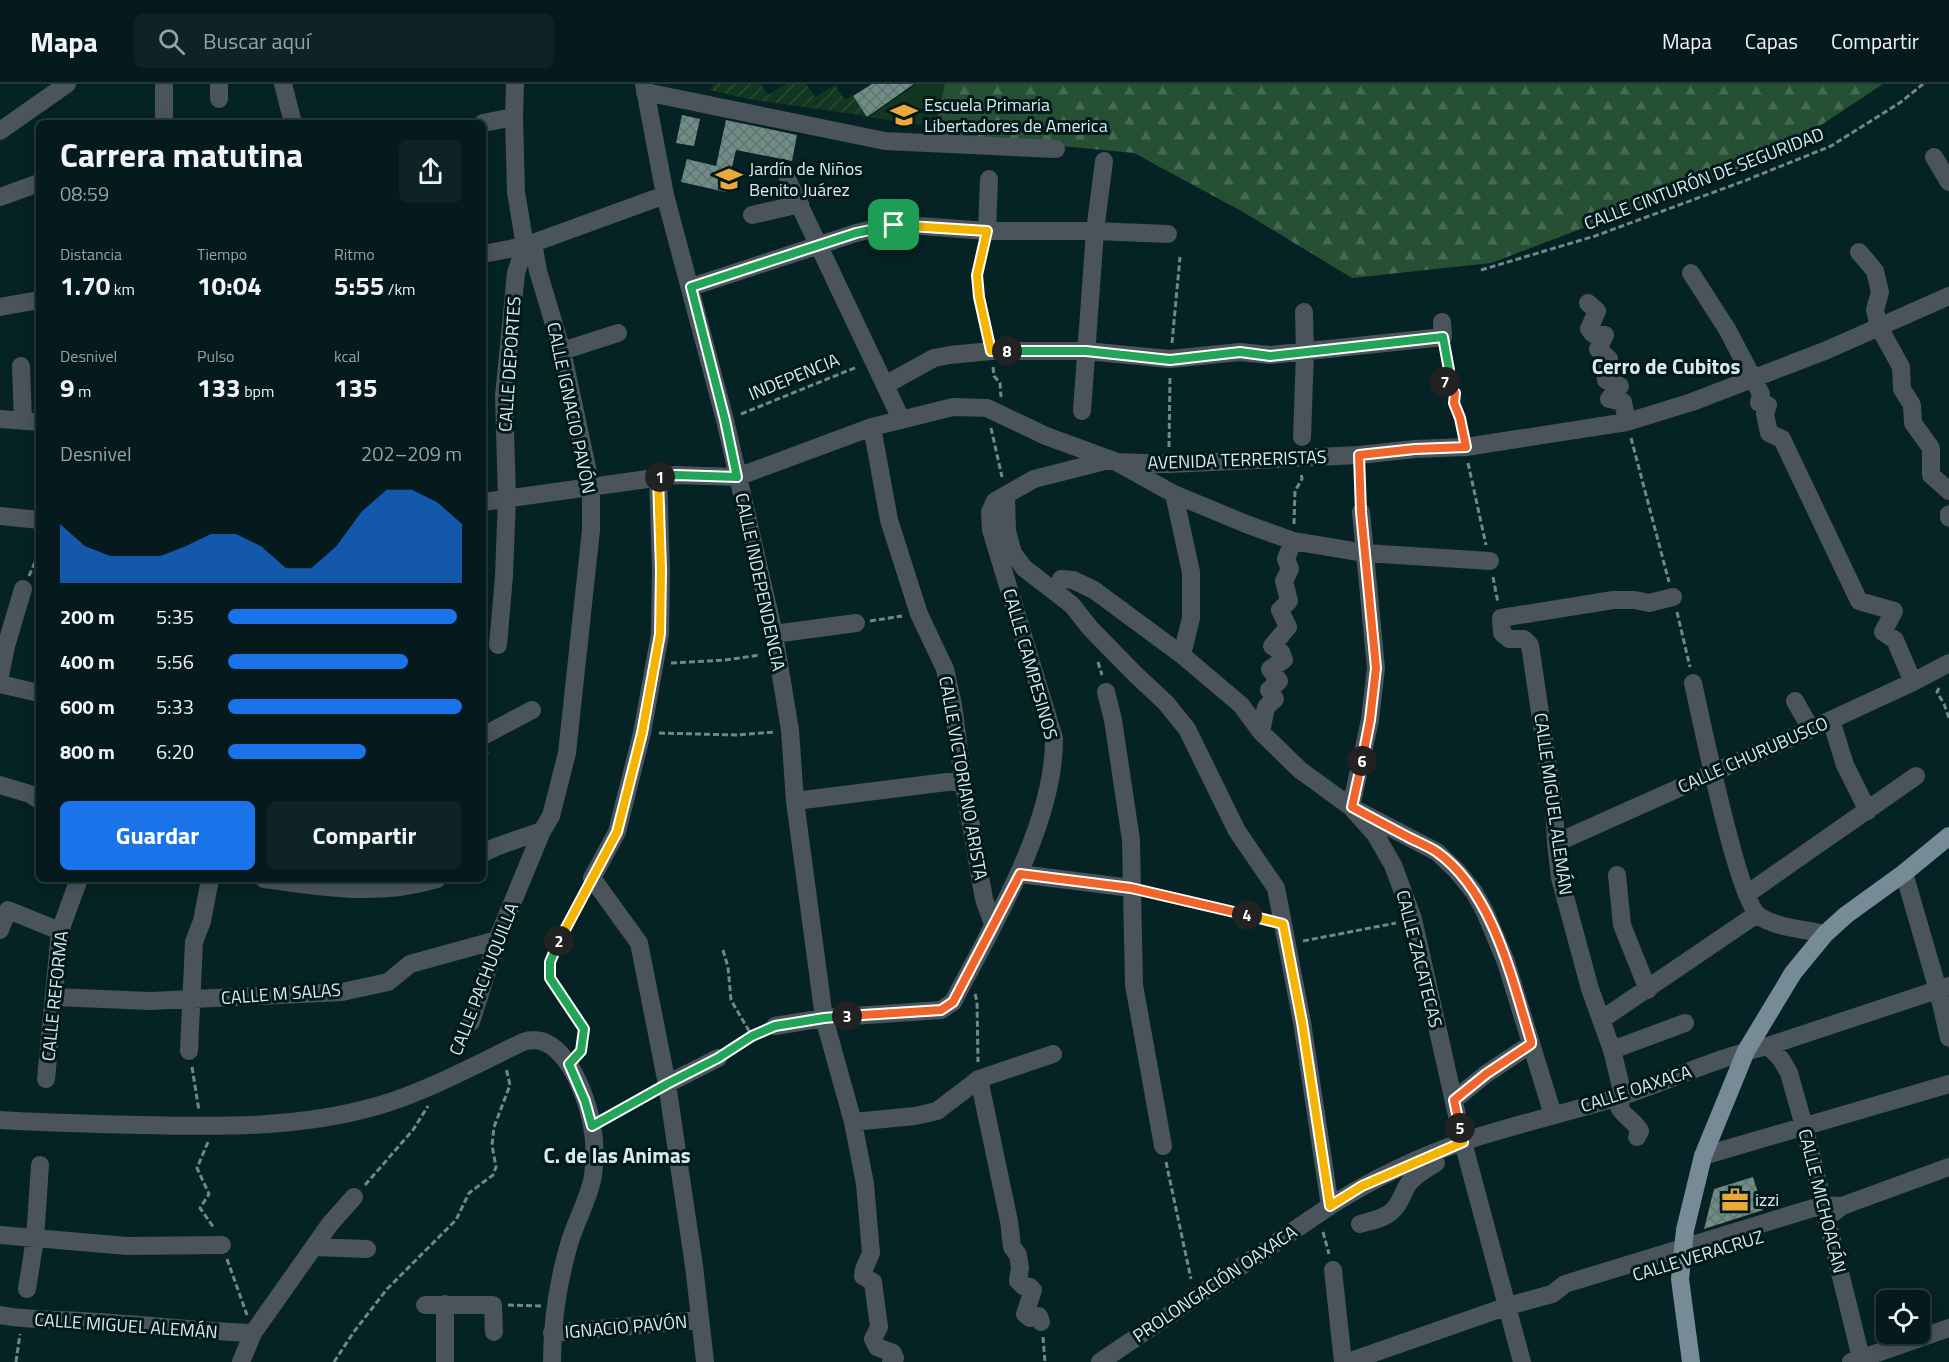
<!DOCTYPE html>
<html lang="es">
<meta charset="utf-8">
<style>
:root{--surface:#041a1c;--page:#0d2325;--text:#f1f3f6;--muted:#97a1a3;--line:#25383b;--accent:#1a73e8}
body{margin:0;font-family:"Titillium Web",sans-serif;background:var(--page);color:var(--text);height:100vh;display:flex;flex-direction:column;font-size:22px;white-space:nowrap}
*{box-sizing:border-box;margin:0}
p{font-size:20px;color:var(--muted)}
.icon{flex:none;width:33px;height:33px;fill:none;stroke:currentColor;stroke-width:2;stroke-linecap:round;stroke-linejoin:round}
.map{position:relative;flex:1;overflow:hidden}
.details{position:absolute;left:36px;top:36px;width:450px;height:762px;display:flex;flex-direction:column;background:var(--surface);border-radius:9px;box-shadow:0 3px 15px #0003,0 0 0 2px var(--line)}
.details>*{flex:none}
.tools{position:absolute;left:1876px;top:1206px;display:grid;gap:12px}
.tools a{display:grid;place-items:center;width:54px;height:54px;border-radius:9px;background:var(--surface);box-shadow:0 3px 15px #0003,0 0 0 2px var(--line);font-size:30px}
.pin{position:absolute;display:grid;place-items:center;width:51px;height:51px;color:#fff;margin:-26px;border-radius:12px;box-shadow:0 3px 9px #0006}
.km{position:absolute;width:30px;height:30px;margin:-15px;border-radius:50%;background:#222;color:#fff;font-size:16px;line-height:30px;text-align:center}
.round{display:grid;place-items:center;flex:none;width:63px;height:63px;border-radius:9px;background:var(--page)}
.head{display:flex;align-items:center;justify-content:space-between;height:102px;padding:0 24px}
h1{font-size:33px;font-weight:700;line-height:45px}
.stats{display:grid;grid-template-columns:repeat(3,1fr);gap:9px;height:102px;padding:6px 24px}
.stats div{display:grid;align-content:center}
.stats b{font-size:26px;font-weight:700}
.stats small{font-size:16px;font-weight:400}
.stats p{font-size:16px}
.chart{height:168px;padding:12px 24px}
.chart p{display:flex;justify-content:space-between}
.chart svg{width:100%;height:108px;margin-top:6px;fill:var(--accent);opacity:.7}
.action{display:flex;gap:12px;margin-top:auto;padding:12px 24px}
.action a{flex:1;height:69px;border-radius:9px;background:var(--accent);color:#fff;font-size:24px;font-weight:700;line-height:69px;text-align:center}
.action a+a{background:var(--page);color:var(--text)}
ul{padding:0 24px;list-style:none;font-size:20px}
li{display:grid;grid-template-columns:96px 72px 1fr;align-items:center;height:45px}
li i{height:15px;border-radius:8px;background:var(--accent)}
header{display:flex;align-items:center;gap:36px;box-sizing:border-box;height:84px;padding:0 30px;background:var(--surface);border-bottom:2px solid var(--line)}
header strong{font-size:28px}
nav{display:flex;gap:33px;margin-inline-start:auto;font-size:21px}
.search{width:420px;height:54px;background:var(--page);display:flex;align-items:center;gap:15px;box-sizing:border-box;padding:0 21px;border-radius:9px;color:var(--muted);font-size:22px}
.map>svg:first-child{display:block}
.grass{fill:#143620}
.forest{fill:url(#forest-firs)}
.garden{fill:url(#garden-furrows)}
.building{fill:url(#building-cross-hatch)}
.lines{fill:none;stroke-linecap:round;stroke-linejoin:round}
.path{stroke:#71878a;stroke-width:3;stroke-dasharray:6 3;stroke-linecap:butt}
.minor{stroke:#4a545a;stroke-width:18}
.major{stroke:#768b96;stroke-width:18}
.split-1-casing{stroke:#fff;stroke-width:12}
.split-2-casing{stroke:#fff;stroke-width:12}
.split-3-casing{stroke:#fff;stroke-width:12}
.split-4-casing{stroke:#fff;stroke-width:12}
.split-5-casing{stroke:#fff;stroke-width:12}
.split-6-casing{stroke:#fff;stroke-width:12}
.split-7-casing{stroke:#fff;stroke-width:12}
.split-8-casing{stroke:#fff;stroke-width:12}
.split-9-casing{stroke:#fff;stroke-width:12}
.split-1{stroke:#22a559;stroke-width:8}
.split-2{stroke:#f5b400;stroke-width:8}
.split-3{stroke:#22a559;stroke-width:8}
.split-4{stroke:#f0652b;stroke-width:8}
.split-5{stroke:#f5b400;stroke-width:8}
.split-6{stroke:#f0652b;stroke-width:8}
.split-7{stroke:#f0652b;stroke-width:8}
.split-8{stroke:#22a559;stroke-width:8}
.split-9{stroke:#f5b400;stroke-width:8}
.labels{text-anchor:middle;stroke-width:6;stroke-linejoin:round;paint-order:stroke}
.poi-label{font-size:18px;fill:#daeaec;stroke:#00191b;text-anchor:start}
.street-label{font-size:18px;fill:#daeaec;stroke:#00191b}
.quarter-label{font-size:21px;font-weight:bold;fill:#daeaec;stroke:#00191b}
</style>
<header>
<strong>Mapa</strong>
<div class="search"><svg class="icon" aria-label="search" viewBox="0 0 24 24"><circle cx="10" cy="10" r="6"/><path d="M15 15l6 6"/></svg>Buscar aquí</div>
<nav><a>Mapa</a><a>Capas</a><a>Compartir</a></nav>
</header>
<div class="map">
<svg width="1949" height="1278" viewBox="0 0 1949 1278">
<defs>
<pattern id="forest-firs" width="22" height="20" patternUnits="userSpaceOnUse" patternTransform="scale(1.5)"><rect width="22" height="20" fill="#265033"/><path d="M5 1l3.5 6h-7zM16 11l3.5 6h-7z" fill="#456951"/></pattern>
<pattern id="garden-furrows" width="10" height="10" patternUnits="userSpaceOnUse" patternTransform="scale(1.5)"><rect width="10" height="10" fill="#143620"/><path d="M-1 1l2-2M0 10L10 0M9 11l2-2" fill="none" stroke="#2a4a36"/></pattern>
<pattern id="building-cross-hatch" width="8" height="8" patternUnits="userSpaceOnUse" patternTransform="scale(1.5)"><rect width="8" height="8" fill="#708c85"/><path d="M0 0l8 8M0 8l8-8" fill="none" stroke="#60746f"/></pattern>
</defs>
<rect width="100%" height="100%" fill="#052225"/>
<path class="grass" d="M917 0H962L954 46 869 33Z"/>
<path class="forest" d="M945 0H1883L1776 71 1491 179 1352 194 1243 128 1134 69 1009 57 933 52Z"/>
<path class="garden" d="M713 0H761L768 11 786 0H806L815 13 835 1 845 16 852 11 866 32 748 15 710 6Z"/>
<path class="building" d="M872 0H914L867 33 853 12Z
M682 31 700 35 694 62 676 59Z
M726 36 797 51 792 77 736 66 726 108 681 98 687 75 716 82Z
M1753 1093 1763 1126 1704 1145 1714 1105Z"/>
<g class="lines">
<path class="path" d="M984 162 977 191 979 213 986 250
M1481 186 1595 152 1744 97 1831 62 1901 18 1923 0
M1172 259 1180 173
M1446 269 1449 286 1444 297 1455 309C1454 322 1460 333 1462 346
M993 283 994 292 1000 299 1001 313
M741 330 857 283
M991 344 1002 393
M1631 354 1669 498
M1169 363 1170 292
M1468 379 1486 461
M1360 388V411
M1294 440 1295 407 1302 395 1301 388
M29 492 39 469
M1493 493 1498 519
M1677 528 1690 583
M870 537 902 532
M1098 578 1102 591
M671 579 725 576 760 571
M1939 604 1937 608 1944 620 1949 634
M659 649 736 651 775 648
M483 691 487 668
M1147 807 1266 836
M1303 857 1396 839
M723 866 728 883 731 916 752 952
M975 910 977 917 978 978
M732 965 760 949
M579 969 581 967 583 945 550 894V878L556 863 584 809
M456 971 464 953
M192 983 199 1027
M606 1034 653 1008
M208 1058 197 1084 209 1110 200 1124 214 1144
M1166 1078 1191 1195
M365 1101 413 1046 428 1022
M1323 1148 1329 1170
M227 1175 247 1231
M508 1221 541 1222
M1043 1253 1045 1278
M16 1278 20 1250
M334 1278 353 1249 387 1205 456 1136 469 1109 493 1091 496 1083 492 1061 494 1043 510 1001 506 984"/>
<path class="minor" d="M164 0V39
M283 0 293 39
M644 0 665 111 725 336 774 550 790 646 795 717 824 934 853 1038 865 1100 871 1169 864 1185 863 1192 873 1198 879 1243 873 1255 877 1263 893 1269 895 1274 891 1278
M645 8 885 57 1056 65
M219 15V0
M483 39 514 33
M0 47 67 0
M1934 73 1949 98
M788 97 901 335
M0 113 39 99
M752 131 800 120
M987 147 989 95
M1859 168 1875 187 1880 208 1875 226 1879 243 1901 283 1902 305 1912 321 1913 339 1931 364V391L1949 407
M483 170 525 162 665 111
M1691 189 1727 245 1761 310 1759 319 1768 321 1765 330 1769 349 1782 355 1859 517 1894 527 1883 548 1895 556 1913 598
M691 203 856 149 894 140 987 147H1095L1168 150
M1588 219 1597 227 1589 245 1593 250 1605 251 1598 265 1609 275 1605 287 1606 296 1620 302 1609 315 1623 318 1627 338
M0 223 39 216
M562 267 618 249
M21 282 23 337
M885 301 934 274 950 271 991 267H1086L1170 275 1240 268 1270 271 1443 253 1442 238
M1082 327 1095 147 1104 77
M0 335 39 338
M872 343 889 436 919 530 945 585 953 621 963 696 984 815 993 840
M1302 353 1305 268 1304 228
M1118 379 1174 410 1246 440 1293 457 1365 469 1490 477
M658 394 661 486 660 550 642 649 617 748 592 794 639 859 667 1000 694 1182 705 1277
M1174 410 1191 488V534L1182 571
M1006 411 1007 447 1013 469 1024 484 1072 521 1090 544 1135 590 1166 619 1187 645 1237 747 1276 804 1302 938 1330 1122
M483 418 676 391 737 393 872 343 953 323 987 324 1046 352 1117 378 1169 380 1359 371 1415 365 1466 363 1627 338 1692 318 1827 266 1949 212
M1361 428 1376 584 1370 636 1351 723 1375 750 1393 781 1413 835 1463 1058 1522 1278
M1949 430V434
M0 432 39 436
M1061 495 1073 496 1094 506 1182 571 1241 621 1261 648 1300 686 1351 723 1437 768 1457 787 1474 808 1485 828 1506 878 1553 1031
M774 550 856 539
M498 561 504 492 507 414 504 312 516 189 525 162 516 108 514 33 515 0
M0 592 6 562 23 505
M1693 599C1701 634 1738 817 1759 832 1777 844 1804 845 1825 850
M0 600 39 609
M1106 608 1113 636 1131 756 1134 901 1163 1062
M1795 617 1811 645
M1831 636 1845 681 1868 727
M1261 648 1266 623 1275 615 1269 606 1279 597 1270 585 1284 576 1281 568 1272 562 1288 543 1280 526 1289 517 1284 497 1290 485 1286 475 1293 457
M483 652 532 626
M0 701 30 710 39 716
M795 717 963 696
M1556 759 1831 636 1913 598 1949 579
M483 769 498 762 542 747
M1904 789 1938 906 1949 954
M1020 790 1131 804
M1617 791 1622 841 1648 906
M264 795C325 803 376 813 437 795
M1747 810 1916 692
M0 846 8 826 60 847
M54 913 151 917 342 908 388 898 410 880 497 856
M1601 936 1757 830
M471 938 497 856 542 747 551 732 567 669 591 446V402L562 267 538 187 533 159
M775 942 824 934 941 926 953 918C992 843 1055 740 1054 654L991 446 990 428 995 417 1034 395 1109 376
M1768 962 1781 975 1789 989 1804 1042 1862 1278
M1612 966 1685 939
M189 967 194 858 202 837 210 795
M46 995 60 847 79 795
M979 995 1009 1137 1012 1163 1018 1171 1020 1184 1018 1197 1023 1202 1030 1203 1033 1206 1025 1230 1030 1234 1039 1232 1041 1238
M667 1000 718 974
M1454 1016 1486 990 1531 960
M0 1036C47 1039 94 1040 141 1041 220 1043 300 1044 377 1022 426 1008 477 980 523 958 563 944 587 1012 592 1042 595 1057 595 1077 593 1092 589 1114 577 1135 570 1157 558 1197 552 1236 552 1278
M853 1038 915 1032 937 1027 979 995 1053 970
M1637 1053 1640 1047C1635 1037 1624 1033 1619 1023L1623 1011 1612 966 1590 905 1560 794 1556 759 1554 723 1530 561 1524 555H1509L1502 549 1501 534 1613 516H1635L1649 519 1673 513
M1703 1072 1949 1000
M1832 1130 1842 1122 1949 1083
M1360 1140C1370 1137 1383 1135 1391 1128 1401 1120 1402 1109 1409 1099 1416 1090 1426 1085 1436 1079
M0 1151 127 1162 222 1161
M314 1163 367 1165
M1333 1186 1343 1278
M27 1205 35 1155 40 1081
M445 1220V1278
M425 1221H493L494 1248
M0 1231C32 1237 64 1235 97 1238 149 1241 201 1247 253 1249
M552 1249 700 1236
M241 1278 253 1249 330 1140 354 1113
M1100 1278 1330 1122C1371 1096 1418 1073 1465 1057 1517 1040 1570 1028 1622 1012 1671 996 1718 973 1768 962L1949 902
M1348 1278 1508 1222 1552 1210 1565 1200 1823 1121 1842 1122
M1851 1278 1949 1244"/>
<path class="major" d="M1691 1278 1680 1195 1685 1146 1703 1072 1746 967 1793 889 1825 850 1846 831 1904 789 1949 752"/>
</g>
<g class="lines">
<defs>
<path id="split-1" d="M660 393 676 391 737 393 725 336 691 203 856 149 894 141"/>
<path id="split-2" d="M559 857 617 748 642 649 660 550 661 486 658 394 660 393"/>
<path id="split-3" d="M559 857 550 878V894L584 945 581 967 569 980 585 1017 592 1042 667 1000 718 974 752 952 775 942 824 934 847 932"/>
<path id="split-4" d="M847 932 941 926 953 918 1020 790 1131 804 1247 831"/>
<path id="split-5" d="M1247 831 1283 840 1302 938 1330 1122 1362 1102 1463 1058 1460 1044"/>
<path id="split-6" d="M1362 677 1352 723C1370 733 1389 743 1408 753 1417 758 1428 762 1437 768 1493 808 1512 895 1531 957V960L1486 990 1454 1016 1460 1044"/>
<path id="split-7" d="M1362 677 1370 636 1376 584 1361 428 1359 371 1415 365 1466 363 1460 334 1454 319 1455 309 1445 298"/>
<path id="split-8" d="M1007 267H1086L1170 276 1240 268 1270 272 1443 253 1449 286 1445 298"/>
<path id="split-9" d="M894 141 987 147 977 191 979 213 991 267H1007"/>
</defs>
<use href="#split-1" class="split-1-casing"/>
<use href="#split-2" class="split-2-casing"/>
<use href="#split-3" class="split-3-casing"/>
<use href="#split-4" class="split-4-casing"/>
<use href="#split-5" class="split-5-casing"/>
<use href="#split-6" class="split-6-casing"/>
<use href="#split-7" class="split-7-casing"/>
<use href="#split-8" class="split-8-casing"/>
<use href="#split-9" class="split-9-casing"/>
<use href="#split-1" class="split-1"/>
<use href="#split-2" class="split-2"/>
<use href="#split-3" class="split-3"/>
<use href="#split-4" class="split-4"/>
<use href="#split-5" class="split-5"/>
<use href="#split-6" class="split-6"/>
<use href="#split-7" class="split-7"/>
<use href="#split-8" class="split-8"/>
<use href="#split-9" class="split-9"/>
</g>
<defs>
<symbol id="school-bare" viewBox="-9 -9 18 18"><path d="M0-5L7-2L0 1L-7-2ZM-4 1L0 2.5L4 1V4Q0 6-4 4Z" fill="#eca93a" stroke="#00191b" stroke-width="2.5" paint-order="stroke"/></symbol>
<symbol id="office-bare" viewBox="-9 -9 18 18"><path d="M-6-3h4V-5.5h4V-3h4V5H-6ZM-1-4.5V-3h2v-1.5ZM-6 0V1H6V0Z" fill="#eca93a" stroke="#00191b" stroke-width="2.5" paint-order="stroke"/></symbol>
</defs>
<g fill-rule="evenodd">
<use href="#school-bare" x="885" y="12" width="38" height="38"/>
<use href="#school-bare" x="710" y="76" width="38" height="38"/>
<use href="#office-bare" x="1716" y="1097" width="38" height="38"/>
</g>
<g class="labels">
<g class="poi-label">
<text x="924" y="27">Escuela Primaria<tspan x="924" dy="21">Libertadores de America</tspan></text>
<text x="749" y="91">Jardín de Niños<tspan x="749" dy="21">Benito Juárez</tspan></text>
<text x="1755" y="1122">izzi</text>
</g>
<g class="street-label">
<text transform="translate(1704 95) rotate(-21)" y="6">CALLE CINTURÓN DE SEGURIDAD</text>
<text transform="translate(510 280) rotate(-86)" y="6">CALLE DEPORTES</text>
<text transform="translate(794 293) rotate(-22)" y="6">INDEPENCIA</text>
<text transform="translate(571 324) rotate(78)" y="6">CALLE IGNACIO PAVÓN</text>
<text transform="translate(1237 376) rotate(-2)" y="6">AVENIDA TERRERISTAS</text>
<text transform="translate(760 498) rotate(78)" y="6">CALLE INDEPENDENCIA</text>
<text transform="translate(1030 580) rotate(74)" y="6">CALLE CAMPESINOS</text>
<text transform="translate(1753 671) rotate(-24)" y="6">CALLE CHURUBUSCO</text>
<text transform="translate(963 694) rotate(80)" y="6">CALLE VICTORIANO ARISTA</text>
<text transform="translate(1553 720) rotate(82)" y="6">CALLE MIGUEL ALEMÁN</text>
<text transform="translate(1419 875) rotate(76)" y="6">CALLE ZACATECAS</text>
<text transform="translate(484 895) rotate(-69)" y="6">CALLE PACHUQUILLA</text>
<text transform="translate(281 910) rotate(-4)" y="6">CALLE M SALAS</text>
<text transform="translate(55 912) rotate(-84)" y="6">CALLE REFORMA</text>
<text transform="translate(1636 1005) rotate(-18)" y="6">CALLE OAXACA</text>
<text transform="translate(1822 1117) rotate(76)" y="6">CALLE MICHOACÁN</text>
<text transform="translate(1698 1172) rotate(-17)" y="6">CALLE VERACRUZ</text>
<text transform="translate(1215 1200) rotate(-34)" y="6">PROLONGACIÓN OAXACA</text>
<text transform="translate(126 1242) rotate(4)" y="6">CALLE MIGUEL ALEMÁN</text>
<text transform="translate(626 1243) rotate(-5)" y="6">IGNACIO PAVÓN</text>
</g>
<g class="quarter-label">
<text x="1666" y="290">Cerro de Cubitos</text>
<text x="617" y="1079">C. de las Animas</text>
</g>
</g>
</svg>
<div class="tools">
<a><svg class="icon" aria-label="locate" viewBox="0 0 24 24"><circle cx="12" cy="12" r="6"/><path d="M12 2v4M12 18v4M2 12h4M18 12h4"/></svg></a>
</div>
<div class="pin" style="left:894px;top:141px;background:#1e9e55"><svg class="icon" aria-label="arrive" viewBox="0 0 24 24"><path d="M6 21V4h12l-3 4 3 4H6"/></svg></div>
<b class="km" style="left:660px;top:393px">1</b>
<b class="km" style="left:559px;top:857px">2</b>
<b class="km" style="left:847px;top:932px">3</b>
<b class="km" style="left:1247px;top:831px">4</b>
<b class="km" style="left:1460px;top:1044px">5</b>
<b class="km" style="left:1362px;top:677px">6</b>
<b class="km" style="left:1445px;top:298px">7</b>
<b class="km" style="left:1007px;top:267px">8</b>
<section class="details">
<div class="head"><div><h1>Carrera matutina</h1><p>08:59</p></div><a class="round"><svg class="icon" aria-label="share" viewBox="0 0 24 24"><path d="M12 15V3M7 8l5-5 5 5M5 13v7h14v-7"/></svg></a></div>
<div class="stats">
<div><p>Distancia</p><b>1.70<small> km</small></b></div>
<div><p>Tiempo</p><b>10:04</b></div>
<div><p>Ritmo</p><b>5:55<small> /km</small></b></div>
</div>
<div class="stats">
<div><p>Desnivel</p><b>9<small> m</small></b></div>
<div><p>Pulso</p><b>133<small> bpm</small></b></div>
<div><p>kcal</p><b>135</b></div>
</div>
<div class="chart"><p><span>Desnivel</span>202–209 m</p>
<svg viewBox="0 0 160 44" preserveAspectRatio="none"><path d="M0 44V20L10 29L20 33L30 33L40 33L50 29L60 24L70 24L80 29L90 38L100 38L110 29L120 15L130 6L140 6L150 11L160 20V44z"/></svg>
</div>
<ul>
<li><b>200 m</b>5:35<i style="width:98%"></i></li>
<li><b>400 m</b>5:56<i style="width:77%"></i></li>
<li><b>600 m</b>5:33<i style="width:100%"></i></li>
<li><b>800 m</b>6:20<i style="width:59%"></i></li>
</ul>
<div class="action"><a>Guardar</a><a>Compartir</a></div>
</section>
</div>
